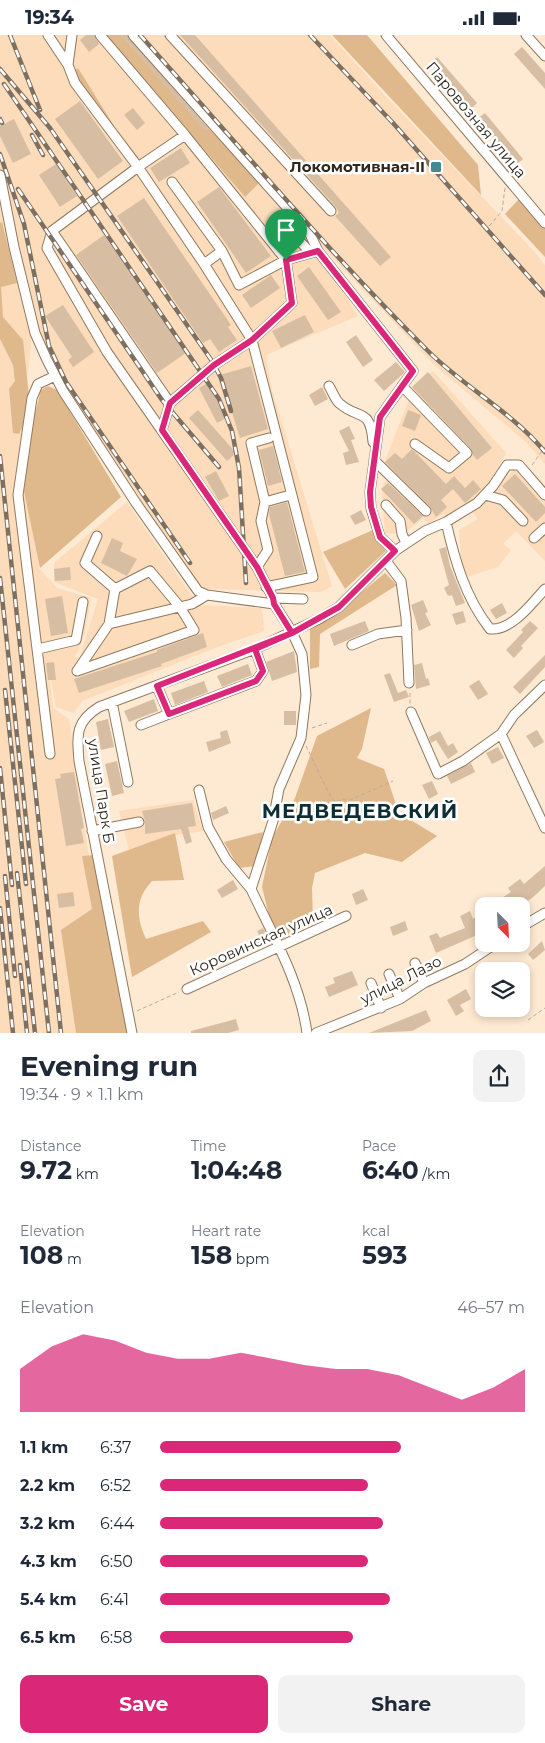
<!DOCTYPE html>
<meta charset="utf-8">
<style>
:root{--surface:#fff;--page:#f2f2f3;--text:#1f2937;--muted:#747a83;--accent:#db2777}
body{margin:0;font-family:Montserrat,sans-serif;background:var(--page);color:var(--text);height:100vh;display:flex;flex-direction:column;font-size:19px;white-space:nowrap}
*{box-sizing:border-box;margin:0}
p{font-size:16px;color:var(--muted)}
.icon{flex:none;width:28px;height:28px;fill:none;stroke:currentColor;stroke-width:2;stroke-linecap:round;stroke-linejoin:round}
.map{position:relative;height:998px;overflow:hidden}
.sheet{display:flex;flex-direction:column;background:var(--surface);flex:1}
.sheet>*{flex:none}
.needle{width:32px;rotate:156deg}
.fabs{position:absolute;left:475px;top:862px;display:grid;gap:10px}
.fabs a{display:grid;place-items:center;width:55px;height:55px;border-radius:10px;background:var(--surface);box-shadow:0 2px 8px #0003;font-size:25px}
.pin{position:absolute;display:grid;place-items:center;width:42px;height:42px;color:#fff;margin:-51px -21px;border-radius:50% 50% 50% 0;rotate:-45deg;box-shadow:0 0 5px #0007}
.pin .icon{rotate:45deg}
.round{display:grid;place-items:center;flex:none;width:52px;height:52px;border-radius:10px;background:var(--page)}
.summary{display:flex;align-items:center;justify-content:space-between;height:85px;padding:0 20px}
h1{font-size:28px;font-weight:700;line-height:38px}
.metrics{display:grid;grid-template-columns:repeat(3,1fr);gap:8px;height:85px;padding:5px 20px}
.metrics div{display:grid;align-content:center}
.metrics b{font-size:25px;font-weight:700}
.metrics small{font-size:14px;font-weight:400}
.metrics p{font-size:14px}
.chart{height:140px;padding:10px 20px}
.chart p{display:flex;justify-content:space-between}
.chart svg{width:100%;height:90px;margin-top:5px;fill:var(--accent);opacity:.7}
.button{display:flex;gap:10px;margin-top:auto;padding:10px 20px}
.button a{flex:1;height:58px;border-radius:10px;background:var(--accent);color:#fff;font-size:20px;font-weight:700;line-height:58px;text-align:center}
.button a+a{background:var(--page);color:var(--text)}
ul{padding:0 20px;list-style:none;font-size:16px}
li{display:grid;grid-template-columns:80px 60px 1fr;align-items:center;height:38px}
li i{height:12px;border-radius:6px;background:var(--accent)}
.status{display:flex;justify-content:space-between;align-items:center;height:35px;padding:0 25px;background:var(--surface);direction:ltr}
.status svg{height:14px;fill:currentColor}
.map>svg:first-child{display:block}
.built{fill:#fcdcba}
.green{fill:#dfb88c}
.building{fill:#d7bea3}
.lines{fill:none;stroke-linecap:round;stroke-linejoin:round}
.minor-casing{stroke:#90795f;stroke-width:11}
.path{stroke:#bdab98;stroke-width:1;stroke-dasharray:4 2.5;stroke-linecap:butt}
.minor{stroke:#fff;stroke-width:9}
.rail-casing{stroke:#7e7060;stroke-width:4.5}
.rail{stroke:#fff;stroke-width:2.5;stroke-dasharray:8;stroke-linecap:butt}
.route-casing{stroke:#fff;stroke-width:10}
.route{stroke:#db2777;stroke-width:6}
.poi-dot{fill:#428993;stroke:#fff;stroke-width:2}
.labels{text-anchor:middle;stroke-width:5;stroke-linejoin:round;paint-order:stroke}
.street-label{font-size:15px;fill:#30261b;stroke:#fff}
.poi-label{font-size:15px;font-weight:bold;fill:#30261b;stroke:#fff;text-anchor:end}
.district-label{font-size:20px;font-weight:bold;letter-spacing:1px;fill:#0d2f34;stroke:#fff}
</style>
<div class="status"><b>19:34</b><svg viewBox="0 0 49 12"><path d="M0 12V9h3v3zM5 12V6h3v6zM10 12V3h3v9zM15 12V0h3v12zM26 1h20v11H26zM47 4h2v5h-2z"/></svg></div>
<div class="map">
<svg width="545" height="998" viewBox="0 0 545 998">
<rect width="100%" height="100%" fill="#fee9d2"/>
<path class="built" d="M0 0H330L388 64 531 213 545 230V429L526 407 433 329 294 181 358 281 266 320 272 355 332 551 321 557 205 554 194 544 65 352 40 300 16 206 6 147 0 133Z
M0 171 32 300 27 347 21 373 39 533 57 553 91 563 85 598 75 622H80L98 564 54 547V528L127 467 192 561 202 570 262 573 264 596 215 613 82 666 74 678 56 672 48 627 53 673 69 684 114 998H0Z
M433 336 506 418 488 449 469 467 449 482 443 479 429 488 423 484 402 499 385 498 382 457 383 449 392 441 383 431 413 354Z
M517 432 545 464V526L516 496 503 509 511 515 498 532 466 542 461 521 459 495 478 484 471 476Z
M193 765 203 796 176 800 129 815 119 776Z"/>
<path class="green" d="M106 0H121L205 95 208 93 260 147 245 162Z
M332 0H367L478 130 481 160Z
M78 33 114 91 139 123 135 126 80 48 74 36Z
M519 164 545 192V222L505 179Z
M2 187 17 248 1 252 3 282 23 305 29 361 25 386 19 399 13 398 9 354 15 346 13 330 0 304V188Z
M48 351 57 355 121 462 40 533 24 456 27 409 41 355Z
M373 495 386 516 345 554 323 517Z
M385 538 397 550 320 599 319 632 310 634V594L346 570Z
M371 673 362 714 357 723 384 734 399 778 437 801 402 827 365 818 315 838 312 853 313 888 282 904 269 880 262 852 272 803 295 763 317 701Z
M263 797 257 831 239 833 224 807Z
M175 798 184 845 152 846C135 864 136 882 146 904L203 886 211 897 132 942 112 821Z
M94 820 129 998H76L61 895 92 874 82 821Z"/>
<path class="building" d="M86 0H94L99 9 89 17 80 5Z
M121 0H127L208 93 205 96Z
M180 0H195L391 222 380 231 335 181 339 178 336 172Z
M522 12 545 38V54L514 19Z
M437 22 477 68 470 75 430 28Z
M80 66 123 126 98 144 55 84Z
M133 73 145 88 137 95 124 80Z
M485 78 523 124 516 130 477 84Z
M14 84 31 119 13 128 0 101V91Z
M181 113 190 128 159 147 150 133Z
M56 129 77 161 60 172 39 140Z
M219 152 271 221 246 238 197 167Z
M144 163 231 290 228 292 237 305 219 317 210 304 203 308 117 181Z
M104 200 186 318 157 338 76 220Z
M309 232 341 277 328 285 297 241Z
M271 240 280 253 251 273 242 260Z
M63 270 94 317 73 332 68 325 72 322 45 281Z
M305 280 314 297 281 313 272 296Z
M356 300 373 325 363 332 346 307Z
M396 327 405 337 384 356 374 345Z
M251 331 268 394 240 403 220 340Z
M428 337 492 413 477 425 473 420 471 414 412 352Z
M208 348 226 383 217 388 199 353Z
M322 352 328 364 315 371 309 360Z
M198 375 236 418 227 426 189 383Z
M408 375 421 380 415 396 402 391Z
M349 391 355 404 351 405 359 427 346 430 343 418 349 416 339 396Z
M273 411 282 447 268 451 259 415Z
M412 414 446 449 454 441 465 453 473 445 481 454 465 468 453 454 441 465 447 472 436 482 430 472 385 427 395 418 402 424Z
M216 436 229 461 219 466 205 442Z
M515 439 545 472V478L536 487 502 451Z
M388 448 423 481 414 489 381 454Z
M287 467 305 537 285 541 269 479 270 472Z
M361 475 366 485 355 490 350 481Z
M112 503 123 508 120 516 137 524 127 541 101 528Z
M446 512 450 531 465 568 456 571 452 560 448 561 444 553 449 550 439 514Z
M70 532 71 545 55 546 54 534Z
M62 561 68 598 51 601 45 564Z
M423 565 428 577 425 578 431 590 419 596 411 570Z
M502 568 507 578 496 584 490 575Z
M463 576 466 587 456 590 452 579Z
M365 586 369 596 334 611 330 599Z
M530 586 538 593 521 611 523 613 514 623 506 615 523 597 521 595Z
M203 598 207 612 161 629 162 631 79 658 74 644 157 617V615Z
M294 616 297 637 272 646 266 627Z
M545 620V632L520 659 513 652Z
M54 627 56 645H48L46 628Z
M422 628 426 644 428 643 430 650 416 654 414 630Z
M248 629 252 640 222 652 217 641Z
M390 638 398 658 406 655 409 662 394 667 384 640Z
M479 645 488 659 478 665 469 651Z
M204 646 208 657 175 670 171 658Z
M154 664 158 676 129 687 124 676Z
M284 676H296V690H284Z
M108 684 114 712 101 715 96 687Z
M227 695 231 708 209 717 206 707 221 703 220 697Z
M537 695 544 707 534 713 526 701Z
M440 696 448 711 453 708 458 717 448 724 436 705 431 708 429 702Z
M498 712 504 723 492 729 486 718Z
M117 726 124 758 112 761 105 729Z
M471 728 475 737 451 749 447 741Z
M74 737 84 793 81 794 84 808 66 811 55 744 61 743 60 739Z
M432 746 438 759 429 764 422 750Z
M192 768 196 791 188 792 192 807 186 809 181 794 145 799V786L142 776Z
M226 771 229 778 213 785 211 778Z
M545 831V851L532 863 520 871H489L511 857 508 853 520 844 524 849Z
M233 845 238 854 222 863 217 855Z
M363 854 368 865 356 870 352 859Z
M73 857 75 871 59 873 57 859Z
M470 876 473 884 484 877V897L436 918 429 901 437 898 440 903 465 893 460 881Z
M405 886 408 895 393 901 390 892Z
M263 893 269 904 247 917 243 908 260 902 257 896Z
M542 906 545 915 533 925 528 919Z
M352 936 358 950 329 962 325 952 335 948 333 943Z
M466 954 471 964 460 970 464 976 456 981 447 965Z
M426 975 431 986 412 996 369 998Z
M236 984 239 995 228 998H191V996Z"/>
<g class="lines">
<defs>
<path id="minor" d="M48 0 68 30
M72 0 68 30 75 48 138 132 52 196 170 368 214 330 252 305 292 268 286 225 185 100 100 0
M133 0 309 197 318 216 413 336 380 382 370 457 371 473 380 502 395 516
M170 0 331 176
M386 0 545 188
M526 0 545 21
M185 100 138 132 204 229 252 305 313 542 266 552
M0 140 14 212 35 298 47 325 63 356 136 468 198 556 207 560 274 569 292 597 302 619 306 660 301 703 279 754 273 786 251 854C273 901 300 946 307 998
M172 147 222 216 239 250 286 225 318 216
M52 196 47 213 107 317 257 532 273 563 274 569
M294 200 310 217
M204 229 222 216
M329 351C332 356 335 364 339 368 359 386 370 371 373 407
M402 351 467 418 449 433 415 409
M162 395 170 368
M374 425 426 476
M485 460 503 465 523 486
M265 467 290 460
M386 470 400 486 402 499 406 508
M446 487C455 526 465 562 490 594 512 596 532 568 545 554
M97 501 85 528 115 554
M534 503 545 493
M386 526 401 546 406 583 409 648
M257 532 268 515 261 486 265 467 251 408 269 403
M273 563 303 564
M352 610 378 599 407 595
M38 614 76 605 83 567
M77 636 194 595 180 572 150 536 115 554 109 589
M77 636 109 589 192 569 207 560
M157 651 169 679 256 646 263 636 255 614
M112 667 128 747
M411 677 438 739 463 726 501 699 514 680 545 650
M141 690 169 679
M501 699 545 793
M50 719 18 460 32 363 38 349 55 341
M199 755 208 792 226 824 251 854
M92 796 139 787
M521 892 545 878
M415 928 424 948
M389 939 400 964
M371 948 381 973
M187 954 346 881
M132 998 79 726C77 700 75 687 99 672L255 614 319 584 339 572 395 516 425 496 446 487 477 468 493 451 507 430H519L545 460
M316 998 400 964 424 948 465 929 495 909"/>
</defs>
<use href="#minor" class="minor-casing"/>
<path class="path" d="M485 196 502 176 505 153
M532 430 545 412
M410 658V669
M312 693 327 688
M306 711C314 726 327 758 335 767L344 764 350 765 393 746
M137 976 179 957
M528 985 545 973"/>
<use href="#minor" class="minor"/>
<defs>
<path id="rail" d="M10 0 40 75
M140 0C235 106 327 215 428 316 464 352 512 377 545 417
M310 0 393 88 545 260
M0 34 50 93 212 326 221 343 231 376
M4 49 219 364 232 396 239 433 246 548
M0 84 2 88
M32 100 43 120
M0 119 24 189 49 311 66 347 190 528
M18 154 162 365 219 432
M0 421 61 998
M0 543 49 998
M5 655 26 849
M0 733 12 850
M17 838 35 998
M5 841 15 941
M0 873 13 998
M20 930 27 998"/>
</defs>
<use href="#rail" class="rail-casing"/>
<use href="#rail" class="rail"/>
</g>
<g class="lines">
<defs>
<path id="route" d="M286 225 292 268 252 305 214 330 170 368 162 395 257 532 273 563 274 569 292 598 157 651 169 679 256 646 263 636 255 614 292 598 339 572 395 516 380 502 371 472 370 457 380 382 413 336 318 216 286 225"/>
</defs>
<use href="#route" class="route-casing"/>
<use href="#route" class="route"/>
</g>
<rect class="poi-dot" x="430" y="126" width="12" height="12" rx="2.5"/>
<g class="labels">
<g class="street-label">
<text transform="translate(476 85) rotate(50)" y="5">Паровозная улица</text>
<text transform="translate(101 756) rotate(81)" y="5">улица Парк Б</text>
<text transform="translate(261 905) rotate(-24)" y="5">Коровинская улица</text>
<text transform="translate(401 945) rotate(-27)" y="5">улица Лазо</text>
</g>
<g class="poi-label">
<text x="425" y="137">Локомотивная-II</text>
</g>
<g class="district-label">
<text x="360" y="783">МЕДВЕДЕВСКИЙ</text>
</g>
</g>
</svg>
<div class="fabs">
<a><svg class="needle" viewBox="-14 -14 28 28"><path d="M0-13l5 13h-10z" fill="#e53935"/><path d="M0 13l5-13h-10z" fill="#747a83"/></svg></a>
<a><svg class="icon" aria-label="layers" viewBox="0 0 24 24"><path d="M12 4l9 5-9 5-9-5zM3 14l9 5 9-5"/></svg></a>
</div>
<div class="pin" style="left:286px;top:225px;background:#1e9e55"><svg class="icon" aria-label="arrive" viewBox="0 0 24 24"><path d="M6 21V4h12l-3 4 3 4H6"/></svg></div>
</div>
<section class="sheet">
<div class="summary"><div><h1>Evening run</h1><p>19:34 · 9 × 1.1 km</p></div><a class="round"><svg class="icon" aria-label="share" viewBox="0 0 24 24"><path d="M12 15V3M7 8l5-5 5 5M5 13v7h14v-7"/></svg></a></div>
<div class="metrics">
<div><p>Distance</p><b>9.72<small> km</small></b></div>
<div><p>Time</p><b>1:04:48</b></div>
<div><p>Pace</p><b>6:40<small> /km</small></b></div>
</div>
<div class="metrics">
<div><p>Elevation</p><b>108<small> m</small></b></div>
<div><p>Heart rate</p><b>158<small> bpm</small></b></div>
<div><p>kcal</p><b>593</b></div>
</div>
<div class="chart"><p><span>Elevation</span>46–57 m</p>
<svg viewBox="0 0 160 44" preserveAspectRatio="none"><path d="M0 44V23L10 12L20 6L30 9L40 15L50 18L60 18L70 15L80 18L90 21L100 23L110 23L120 26L130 32L140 38L150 32L160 23V44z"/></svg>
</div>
<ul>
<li><b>1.1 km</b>6:37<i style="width:66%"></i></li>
<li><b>2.2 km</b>6:52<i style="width:57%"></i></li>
<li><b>3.2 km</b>6:44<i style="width:61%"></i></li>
<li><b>4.3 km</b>6:50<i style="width:57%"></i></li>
<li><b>5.4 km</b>6:41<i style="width:63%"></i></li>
<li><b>6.5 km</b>6:58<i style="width:53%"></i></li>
</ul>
<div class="button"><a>Save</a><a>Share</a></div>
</section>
